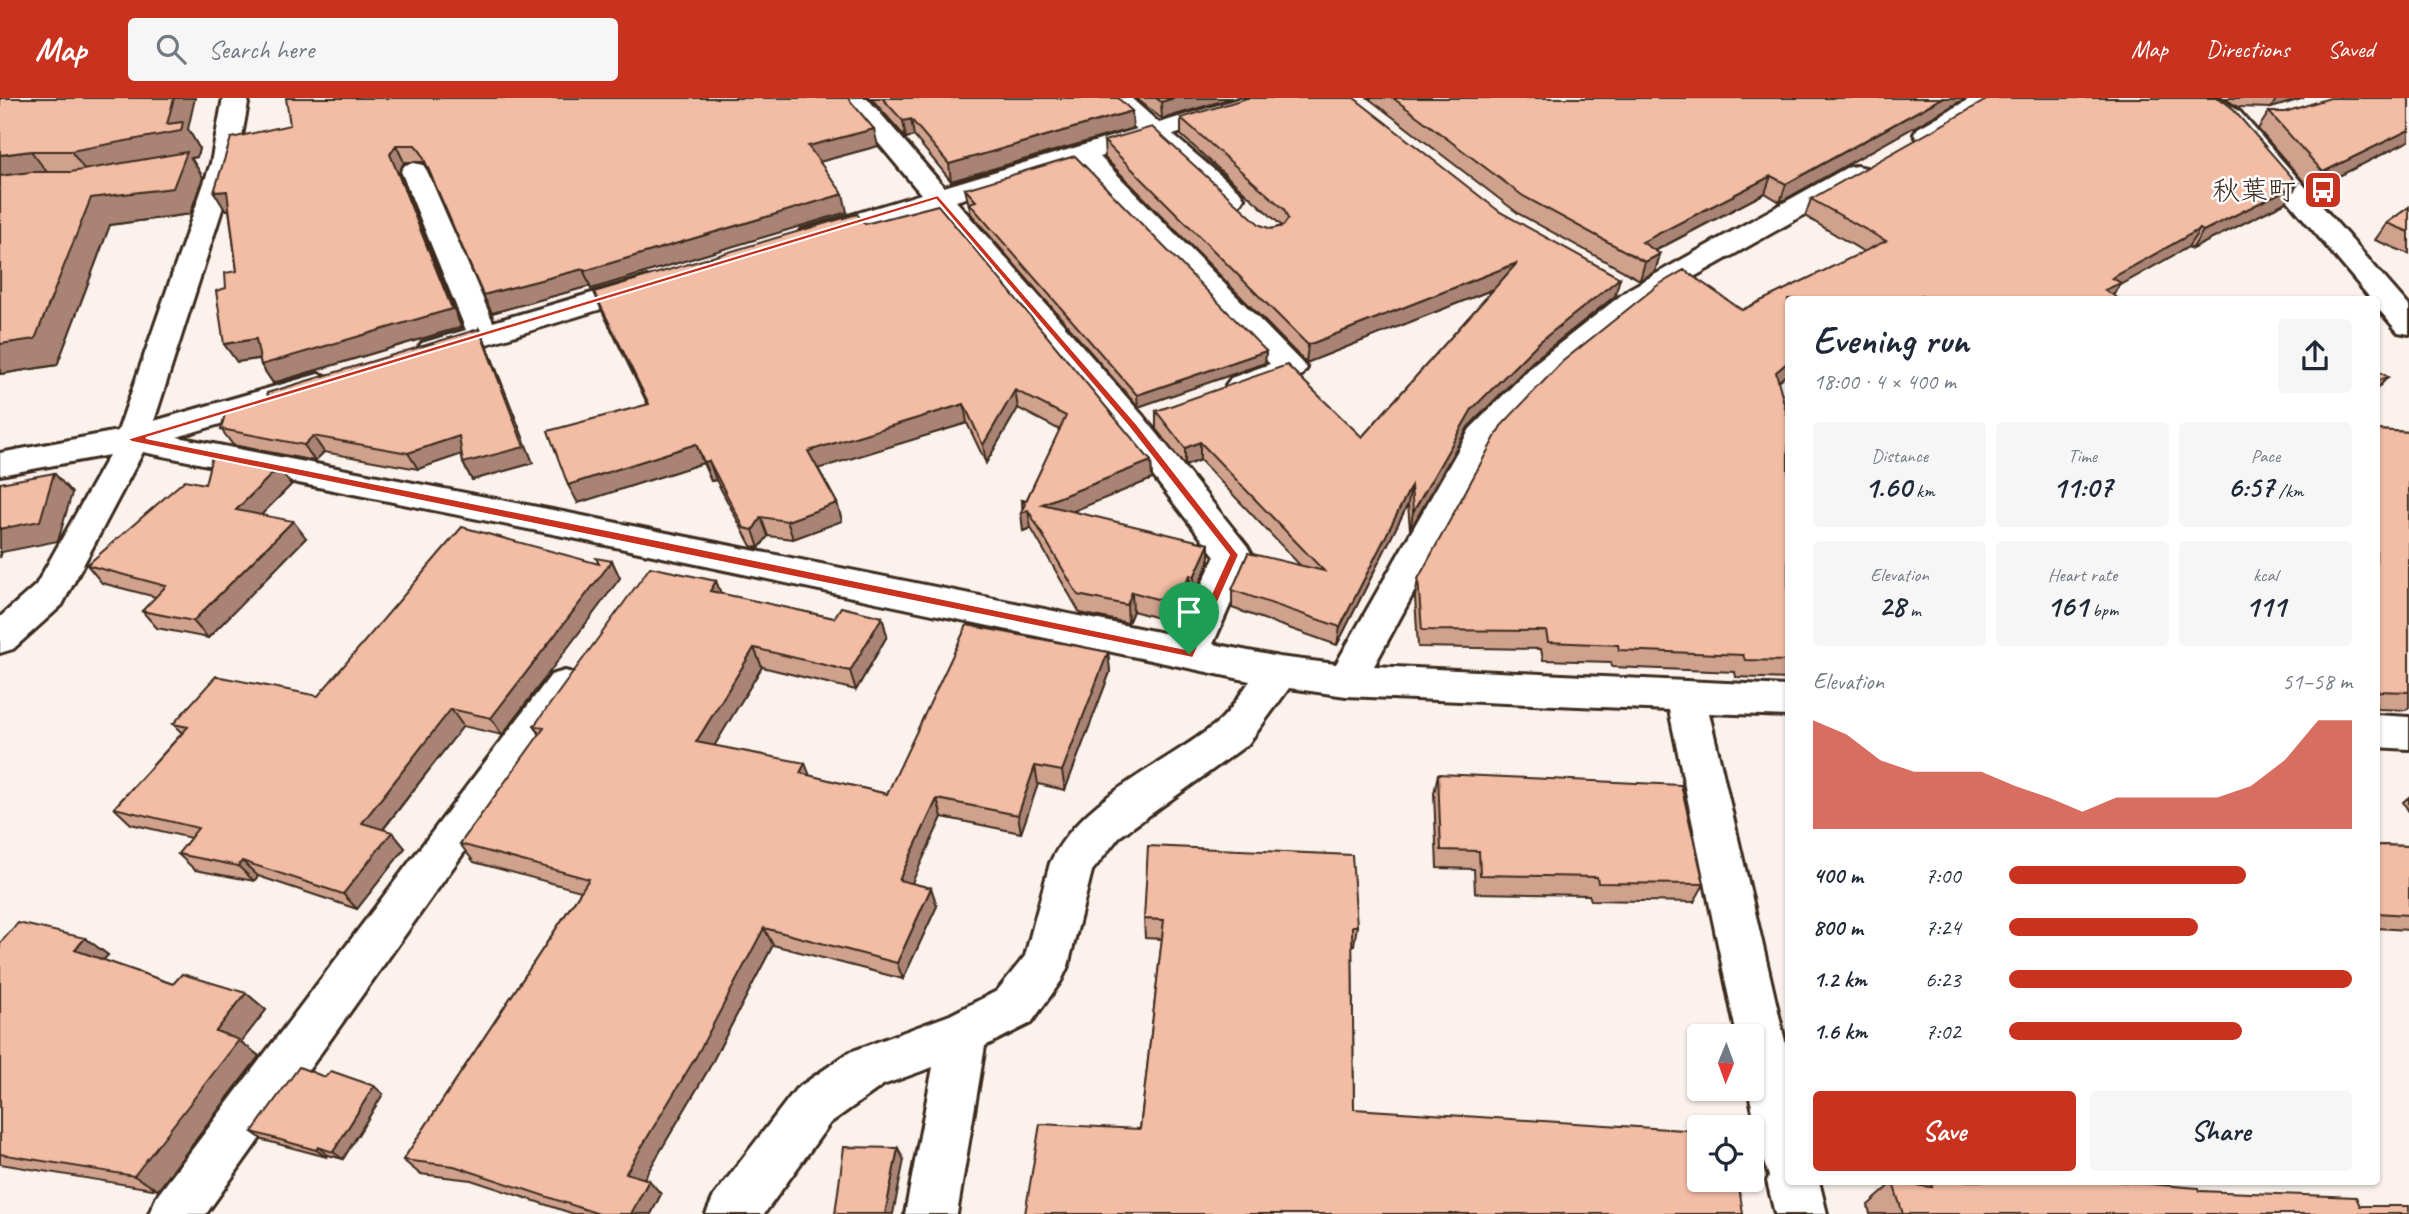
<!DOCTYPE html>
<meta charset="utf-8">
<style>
:root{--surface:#fff;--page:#f6f6f7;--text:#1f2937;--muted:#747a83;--accent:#c8321e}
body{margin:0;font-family:Caveat,"Klee One",sans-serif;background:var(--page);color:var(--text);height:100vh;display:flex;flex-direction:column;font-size:26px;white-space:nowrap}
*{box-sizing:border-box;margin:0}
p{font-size:23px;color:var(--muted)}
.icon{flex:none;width:38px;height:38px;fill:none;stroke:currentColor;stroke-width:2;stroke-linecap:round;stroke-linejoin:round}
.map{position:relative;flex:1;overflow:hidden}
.sheet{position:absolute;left:1785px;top:198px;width:595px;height:889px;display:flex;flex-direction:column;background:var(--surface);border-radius:7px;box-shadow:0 2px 5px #0004}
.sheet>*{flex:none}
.needle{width:46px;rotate:181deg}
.tools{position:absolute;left:1687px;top:926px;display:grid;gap:14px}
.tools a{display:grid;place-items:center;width:77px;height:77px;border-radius:7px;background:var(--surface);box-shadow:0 2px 5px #0004;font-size:35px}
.pin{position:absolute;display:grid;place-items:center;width:60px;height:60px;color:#fff;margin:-72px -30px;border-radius:50% 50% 50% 0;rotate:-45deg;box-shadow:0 0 7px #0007}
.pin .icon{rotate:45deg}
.round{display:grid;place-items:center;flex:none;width:74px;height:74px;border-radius:7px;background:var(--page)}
.headline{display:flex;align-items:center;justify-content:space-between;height:119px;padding:0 28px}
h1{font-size:38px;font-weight:800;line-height:52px}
.stats{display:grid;grid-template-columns:repeat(3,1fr);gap:10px;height:119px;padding:7px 28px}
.stats div{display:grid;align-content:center;border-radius:7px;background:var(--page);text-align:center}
.stats b{font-size:30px;font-weight:800}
.stats small{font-size:19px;font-weight:400}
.stats p{font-size:19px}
.chart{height:196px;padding:14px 28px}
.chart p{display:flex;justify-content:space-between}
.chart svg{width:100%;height:126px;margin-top:7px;fill:var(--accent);opacity:.7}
.cta{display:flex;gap:14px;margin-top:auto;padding:14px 28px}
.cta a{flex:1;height:80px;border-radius:7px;background:var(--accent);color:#fff;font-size:28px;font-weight:800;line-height:80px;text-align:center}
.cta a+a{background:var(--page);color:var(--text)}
ul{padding:0 28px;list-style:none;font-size:23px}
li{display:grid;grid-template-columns:112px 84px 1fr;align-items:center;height:52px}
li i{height:18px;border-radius:9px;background:var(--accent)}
header{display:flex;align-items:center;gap:42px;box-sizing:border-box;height:98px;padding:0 35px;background:var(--accent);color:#fff}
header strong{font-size:33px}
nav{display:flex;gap:38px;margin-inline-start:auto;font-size:24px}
.search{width:490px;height:63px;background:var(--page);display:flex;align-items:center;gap:18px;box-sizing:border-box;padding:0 24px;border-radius:7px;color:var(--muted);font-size:26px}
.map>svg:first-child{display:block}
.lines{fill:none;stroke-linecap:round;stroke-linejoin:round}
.minor-casing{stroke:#3b2a1e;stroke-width:6}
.minor{fill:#fff;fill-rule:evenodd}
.wall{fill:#d0a28e;stroke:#3b2a1e;stroke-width:2}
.shaded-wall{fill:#a98474;stroke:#3b2a1e;stroke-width:2}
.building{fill:#f2bca5;stroke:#3b2a1e;stroke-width:2}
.route{fill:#c8321e;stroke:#fff;stroke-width:2;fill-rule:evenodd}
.labels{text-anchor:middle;stroke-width:5;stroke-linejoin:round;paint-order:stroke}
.far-poi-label{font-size:28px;fill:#3b2a1e;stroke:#fff;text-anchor:end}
</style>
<header>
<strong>Map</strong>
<div class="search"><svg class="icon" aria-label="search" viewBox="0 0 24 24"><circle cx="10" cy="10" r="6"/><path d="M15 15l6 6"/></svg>Search here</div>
<nav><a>Map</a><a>Directions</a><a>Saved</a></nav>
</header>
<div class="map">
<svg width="2409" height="1116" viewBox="0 0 2409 1116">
<rect width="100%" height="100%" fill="#fcf2ed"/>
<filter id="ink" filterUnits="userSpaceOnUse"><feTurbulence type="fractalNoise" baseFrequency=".0143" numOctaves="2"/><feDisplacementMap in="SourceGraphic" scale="14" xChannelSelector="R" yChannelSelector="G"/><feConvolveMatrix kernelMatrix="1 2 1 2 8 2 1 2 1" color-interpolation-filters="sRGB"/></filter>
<g filter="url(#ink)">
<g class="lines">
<defs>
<path id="minor" d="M223 0H249L237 65 154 323 318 276 329 279 334 286 329 293 177 339 568 415 1178 538 1215 458 1119 334 933 110 811 147 801 144 797 138 801 132 921 96 841 0H867L944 89 1137 31 1103 0H1131L1159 25 1241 0H1281L1277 5 1173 37 1240 94 1244 100 1240 106 1230 108 1220 106 1150 44 1100 59 1307 270 1302 277C1280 285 1253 300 1231 294L1226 287 1231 280 1270 266 1077 66 956 103 1143 318 1247 448 1252 457 1213 546 1279 559 1336 566 1470 331 1535 265 1629 191 1846 70 1856 68 1866 70 1869 76 1866 82 1651 203 1557 279 1495 345 1374 568 1788 588V618L1709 615 1788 956V1083H1819L1827 1116H1775L1767 1083 1769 1078 1763 1062 1748 990H1752V938H1737L1669 612 1346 598 1289 590 1248 646 1119 739 1092 773 1068 868 1061 883 1031 925 985 948 957 1116H905L933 969 883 987 830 1025 764 1116H706L714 1098 796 991 850 954 950 917 997 893 1025 858 1050 765C1082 698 1162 669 1217 625 1230 615 1240 596 1250 583L568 439 143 354 62 507 13 551 0 555V519L36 487 109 357 0 377V355L118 333 211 65Z
M1971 0H2002L1998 5 1936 42 1927 44 1918 42 1914 36 1918 30Z
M2190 0H2220L2240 14 2409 208V236L2398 234 2376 208V201H2371L2222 24Z
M414 65 423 67 427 73 493 224 647 179 657 182 662 188 657 194 444 259 433 262 422 259 417 252 422 245 466 232 401 73 405 67Z
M565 573 579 577 585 588 579 599 454 768 206 1116H149L157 1098 551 577Z
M2376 617 2409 619V651L2376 649Z"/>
</defs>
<use href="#minor" class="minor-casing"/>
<use href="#minor" class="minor"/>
</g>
<path class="wall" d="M0 0 188 31 199 50 197 59 191 60 203 79 190 116 110 127 57 267 0 276Z
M871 0H1118L1133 30 951 83 914 38 906 40Z
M1136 0H1232L1162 21Z
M1368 0H1966L1780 104 1765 95 1655 153 1660 156 1655 174 1640 182 1519 116Z
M2224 0H2304L2271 10 2238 9Z
M2409 0V43L2311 92 2258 31 2269 14H2285Z
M1181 20 1500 114 1615 198 1533 263 1468 329 1410 432 1408 406 1337 547 1232 510V492L1300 467 1200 362 1185 368 1156 331V313L1362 339 1494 191 1306 265 1105 60 1104 43 1260 127 1271 131 1282 128 1181 37Z
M231 40 878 48 819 64 847 114 591 191 590 188 492 215 427 69 424 64H404L399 74 461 229 273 285 261 267 260 261 237 264 224 246 226 190 237 173 229 112H225Z
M965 91 1266 253 1265 265 1138 309 971 116Z
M1811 101 2286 104 2192 151 2188 149 2119 188 2113 198 2119 201H1788L1778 284 1787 317 1788 318V581L1736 579 1735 574 1612 569 1611 564 1543 562 1541 551 1418 549 1415 499 1418 481 1742 212 1864 154 1805 118Z
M2409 109V156L2375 142 2387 125Z
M865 126 1151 363 1152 381 1072 413 1209 464 1194 497 1190 495 1176 525 1133 513 1128 525 1080 515 1031 430 1023 433 1022 402 1026 403 1060 332 1018 310 986 365 967 325 818 370 837 405 842 423 793 441 768 438 759 450 751 448 716 382 711 383 703 365 578 405 648 307 602 213 594 194Z
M479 231 487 248 533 365 472 382 463 365 462 356 418 371 324 354 315 363 233 347 221 331 269 301Z
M2376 332 2409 334V609L2406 612 2376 611Z
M205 386 291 387 261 417 306 440 208 540 157 530 142 513 156 499 102 485 87 467Z
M612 463 620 480 502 637 463 628 383 732 405 750 357 811 258 778 254 783 195 772 178 756 191 740 131 726 114 710 182 635 173 626 318 598 599 466Z
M716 483 721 496 834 520 882 519 887 538 856 592 762 569 714 648 810 678 887 696 1108 554 1110 574 1065 692 1038 686 1021 735 942 719 911 785 931 790 937 808 903 881 773 847 708 972 644 1080 661 1096 651 1116H574L471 1082 420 1076 403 1062 581 793 474 764 460 746 540 637 534 628Z
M1438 676 1704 786 1694 804 1591 802 1589 797 1475 795 1474 771 1437 770 1434 695Z
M2409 699V714L2403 704Z
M2376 747 2409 748V832L2376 830Z
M1144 821 1357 828 1354 847H1352L1354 1011 1140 1031 1162 841 1145 840Z
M85 840 108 857 103 862 173 886 246 895 266 912 241 944 259 958 158 1092 0 1066V845Z
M325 979 383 996 343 1061 328 1057 327 1059 263 1042 252 1034Z
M1916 1083H2113L2199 1093 2360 1108 2409 1116H1870L1868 1107 1893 1085 1912 1087Z"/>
<path class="shaded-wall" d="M174 0H195L188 31 199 50 197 59 191 60 203 79 190 116 110 127 57 267 0 276V246L89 78 71 53Z
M1174 0H1232L1162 21 1161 4Z
M1942 0H1966L1780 104 1786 86Z
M2277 0H2304L2271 10Z
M1132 13 1133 30 951 83 949 66Z
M911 21 914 38 906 40 903 23Z
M874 31 878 48 812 66 808 48Z
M2409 32V43L2311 92 2323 74Z
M396 47 404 64 399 74 461 229 273 285 261 267Z
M31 53 50 78 0 86V57Z
M1771 78 1765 95 1639 161 1642 144Z
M2298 86 2286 104 2192 151 2203 133Z
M227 93 238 111 225 112 214 94Z
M843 96 847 114 591 191 584 173Z
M2200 131 2188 149 2119 188 2111 201H2100L2112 180Z
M1660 156 1655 174 1640 182 1645 164Z
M1517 165 1514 183 1306 265 1308 247Z
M583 171 590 188 492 215 483 197Z
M1620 180 1615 198 1533 263 1468 329 1410 432 1413 414 1472 311 1538 245Z
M479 231 487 248 533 365 472 382 463 365Z
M256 241 268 259 237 264 224 246Z
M1266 253 1265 265 1138 309 1137 297Z
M1788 264V275L1768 293 1776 274Z
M2388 279 2376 292V283Z
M1015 292 1018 310 986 365 983 347Z
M964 306 967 325 814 372 808 353Z
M313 338 324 354 315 363 304 347Z
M459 338 468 354 418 371 408 355Z
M1200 344V362L1185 368V350Z
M696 346 703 365 578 405 568 387Z
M709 363 716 382 711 383 704 364Z
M1151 363 1152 381 1044 425 1042 406Z
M279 369 291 387 249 429 236 412Z
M54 375 72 395 58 443 2 454 0 460V431Z
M1411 388 1408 406 1337 547 1340 529Z
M837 405 842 423 793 441 787 423Z
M1028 412 1031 430 1023 433 1021 415Z
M761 419 768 438 759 450 753 432Z
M293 423 306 440 208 540 193 523Z
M1209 446V464L1194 497V479Z
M612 463 620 480 502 637 491 620Z
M1190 477V495L1176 525 1175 506Z
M716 483 724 503 710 493Z
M1132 494 1133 513 1128 525 1127 507Z
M882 519 887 538 856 592 850 573Z
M754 550 762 569 705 663 696 644Z
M1108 554 1110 574 1065 692 1062 673Z
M451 611 463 628 376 740 362 725Z
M805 665 812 683 800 675Z
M1035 668 1038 686 1021 735 1018 717Z
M937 701 942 719 905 800 899 782Z
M392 734 405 750 357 811 343 796Z
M242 763 258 778 254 783 238 768Z
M931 790 937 808 903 881 897 865Z
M764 830 773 847 708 972 639 1089 626 1075Z
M85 840 108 857 98 868 75 852Z
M246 895 266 912 241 944 259 958 158 1092 134 1078 216 933Z
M374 988 383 996 343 1061 333 1054Z
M318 1049 328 1057 327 1059 316 1052Z
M898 1050 904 1062 893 1116H885Z
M649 1082 661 1096 651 1116H631Z"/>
<path class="building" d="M0 0H174L167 26 183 24 181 33 71 53H31L0 57Z
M286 0H848L874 31 808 48 843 96 584 173 583 171 483 197 421 54 415 47H396L390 56 452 211 261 267 256 241 224 246 216 193 226 190 225 175 237 173 227 93 214 94 231 40 290 27Z
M882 0H1118L1132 13 949 66 911 21 903 23Z
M1156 0H1174L1161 4Z
M1247 0H1354L1500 114 1620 180 1538 245 1472 311 1413 414 1411 388 1340 529 1232 492 1248 455 1324 473 1200 344 1185 350 1156 313 1287 267 1362 339 1517 165 1308 247 1104 43 1152 29 1260 127 1271 131 1283 128 1288 121 1284 111 1181 20Z
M1393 0H1942L1786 86 1771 78 1642 144 1660 156 1645 164 1523 98Z
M1990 0H2219L2231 9 2298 86 2203 133 2200 131 2112 180 2121 185 2105 192 2119 201H1929L1922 198 1915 201H1788V264L1776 274 1787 317 1788 318V563L1745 562 1743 557 1619 552 1618 547 1548 544 1546 533 1422 532 1418 481 1501 328 1563 263 1658 187 1684 172 1742 212 1886 143 1811 101Z
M2330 0H2409V32L2323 74 2269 14H2285Z
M187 54 173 90 91 100 35 241 0 246V78L31 74H71Z
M1075 58 1266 253 1137 297 969 105 976 103 965 91Z
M938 107 1151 363 1042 406 1209 446 1194 479 1190 477 1175 506 1132 494 1127 507 1078 497 1028 412 1021 415 1025 406 1022 402 1026 403 1066 318 1015 292 983 347 964 306 808 353 837 405 787 423 761 419 753 432 744 430 709 363 704 364 696 346 568 387 548 333 649 306 594 194 857 116 865 126Z
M2409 109V134L2387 125Z
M479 231 524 349 463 365 459 338 408 355 313 338 304 347 221 331 226 312 269 301 267 295Z
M2376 272 2388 279 2376 283Z
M2376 332 2409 334V594L2376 593Z
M212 358 279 369 236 412 293 423 193 523 142 513 166 488 87 467 185 382 205 386Z
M54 375 40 423 0 431V385Z
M462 429 599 466 596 460 612 463 491 620 451 611 362 725 392 734 343 796 242 763 238 768 178 756 198 730 114 710 188 629 173 626 216 578 318 598Z
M650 469 716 483 710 493 834 520 841 509 882 519 850 573 754 550 696 644 805 665 800 675 887 696 967 527 1108 554 1062 673 1035 668 1018 717 937 701 899 782 931 790 897 865 764 830 697 957 626 1075 649 1082 631 1116H599L454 1068 403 1062 589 781 460 746 544 630 534 628Z
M1438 676 1681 687 1704 786 1598 785 1597 779 1480 777 1479 753 1441 752Z
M2376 747 2409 748V817L2376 815Z
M1148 748 1352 757 1357 828H1352L1354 1011 1699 1033V1082H1738L1743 1116H1025L1040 1026 1140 1031 1164 822 1144 821Z
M18 825 85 840 75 852 173 886 182 876 246 895 216 933 239 942 134 1078 0 1056V845Z
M299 969 325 979 331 973 374 988 333 1054 318 1049 316 1052 252 1034Z
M844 1049 898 1050 885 1116H835Z
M1931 1083H2113L2198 1090 2199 1093 2356 1099 2360 1108H2409V1116H1903L1893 1085 1932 1089Z"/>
</g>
<path class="route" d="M938 97 1135 324 1239 457 1193 560 132 344 127 341ZM936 102 1128 328 1229 457 1186 551 667 444 146 340Z"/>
<defs>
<symbol id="bus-square" viewBox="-11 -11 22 22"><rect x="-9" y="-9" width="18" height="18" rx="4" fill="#c8321e" stroke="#fff"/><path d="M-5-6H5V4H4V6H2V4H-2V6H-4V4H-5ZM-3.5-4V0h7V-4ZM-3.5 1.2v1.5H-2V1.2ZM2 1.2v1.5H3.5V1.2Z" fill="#fff"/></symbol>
</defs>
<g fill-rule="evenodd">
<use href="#bus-square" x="2301" y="70" width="44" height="44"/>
</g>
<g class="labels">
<g class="far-poi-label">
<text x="2296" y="102">秋葉町</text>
</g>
</g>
</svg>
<div class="tools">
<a><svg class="needle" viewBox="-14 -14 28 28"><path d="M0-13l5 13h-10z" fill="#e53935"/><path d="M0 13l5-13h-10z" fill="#747a83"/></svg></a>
<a><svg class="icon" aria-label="locate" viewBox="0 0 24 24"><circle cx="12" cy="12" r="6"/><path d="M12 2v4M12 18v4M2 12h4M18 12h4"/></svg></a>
</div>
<div class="pin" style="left:1189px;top:556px;background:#1e9e55"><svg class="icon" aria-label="arrive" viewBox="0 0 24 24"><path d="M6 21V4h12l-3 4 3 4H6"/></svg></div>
<section class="sheet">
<div class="headline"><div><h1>Evening run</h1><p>18:00 · 4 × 400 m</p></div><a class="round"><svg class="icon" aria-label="share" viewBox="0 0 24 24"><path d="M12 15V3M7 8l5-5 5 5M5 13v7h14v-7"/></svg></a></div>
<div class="stats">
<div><p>Distance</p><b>1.60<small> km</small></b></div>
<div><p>Time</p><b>11:07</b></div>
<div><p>Pace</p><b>6:57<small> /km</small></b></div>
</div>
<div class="stats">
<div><p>Elevation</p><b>28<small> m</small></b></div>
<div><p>Heart rate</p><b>161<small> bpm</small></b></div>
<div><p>kcal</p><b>111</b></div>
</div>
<div class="chart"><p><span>Elevation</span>51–58 m</p>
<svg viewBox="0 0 160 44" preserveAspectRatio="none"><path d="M0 44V6L10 11L20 20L30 24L40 24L50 24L60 29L70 33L80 38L90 33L100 33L110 33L120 33L130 29L140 20L150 6L160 6V44z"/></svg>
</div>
<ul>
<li><b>400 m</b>7:00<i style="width:69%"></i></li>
<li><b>800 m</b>7:24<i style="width:55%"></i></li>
<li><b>1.2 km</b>6:23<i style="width:100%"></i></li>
<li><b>1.6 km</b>7:02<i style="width:68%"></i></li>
</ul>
<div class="cta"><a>Save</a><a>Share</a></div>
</section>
</div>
